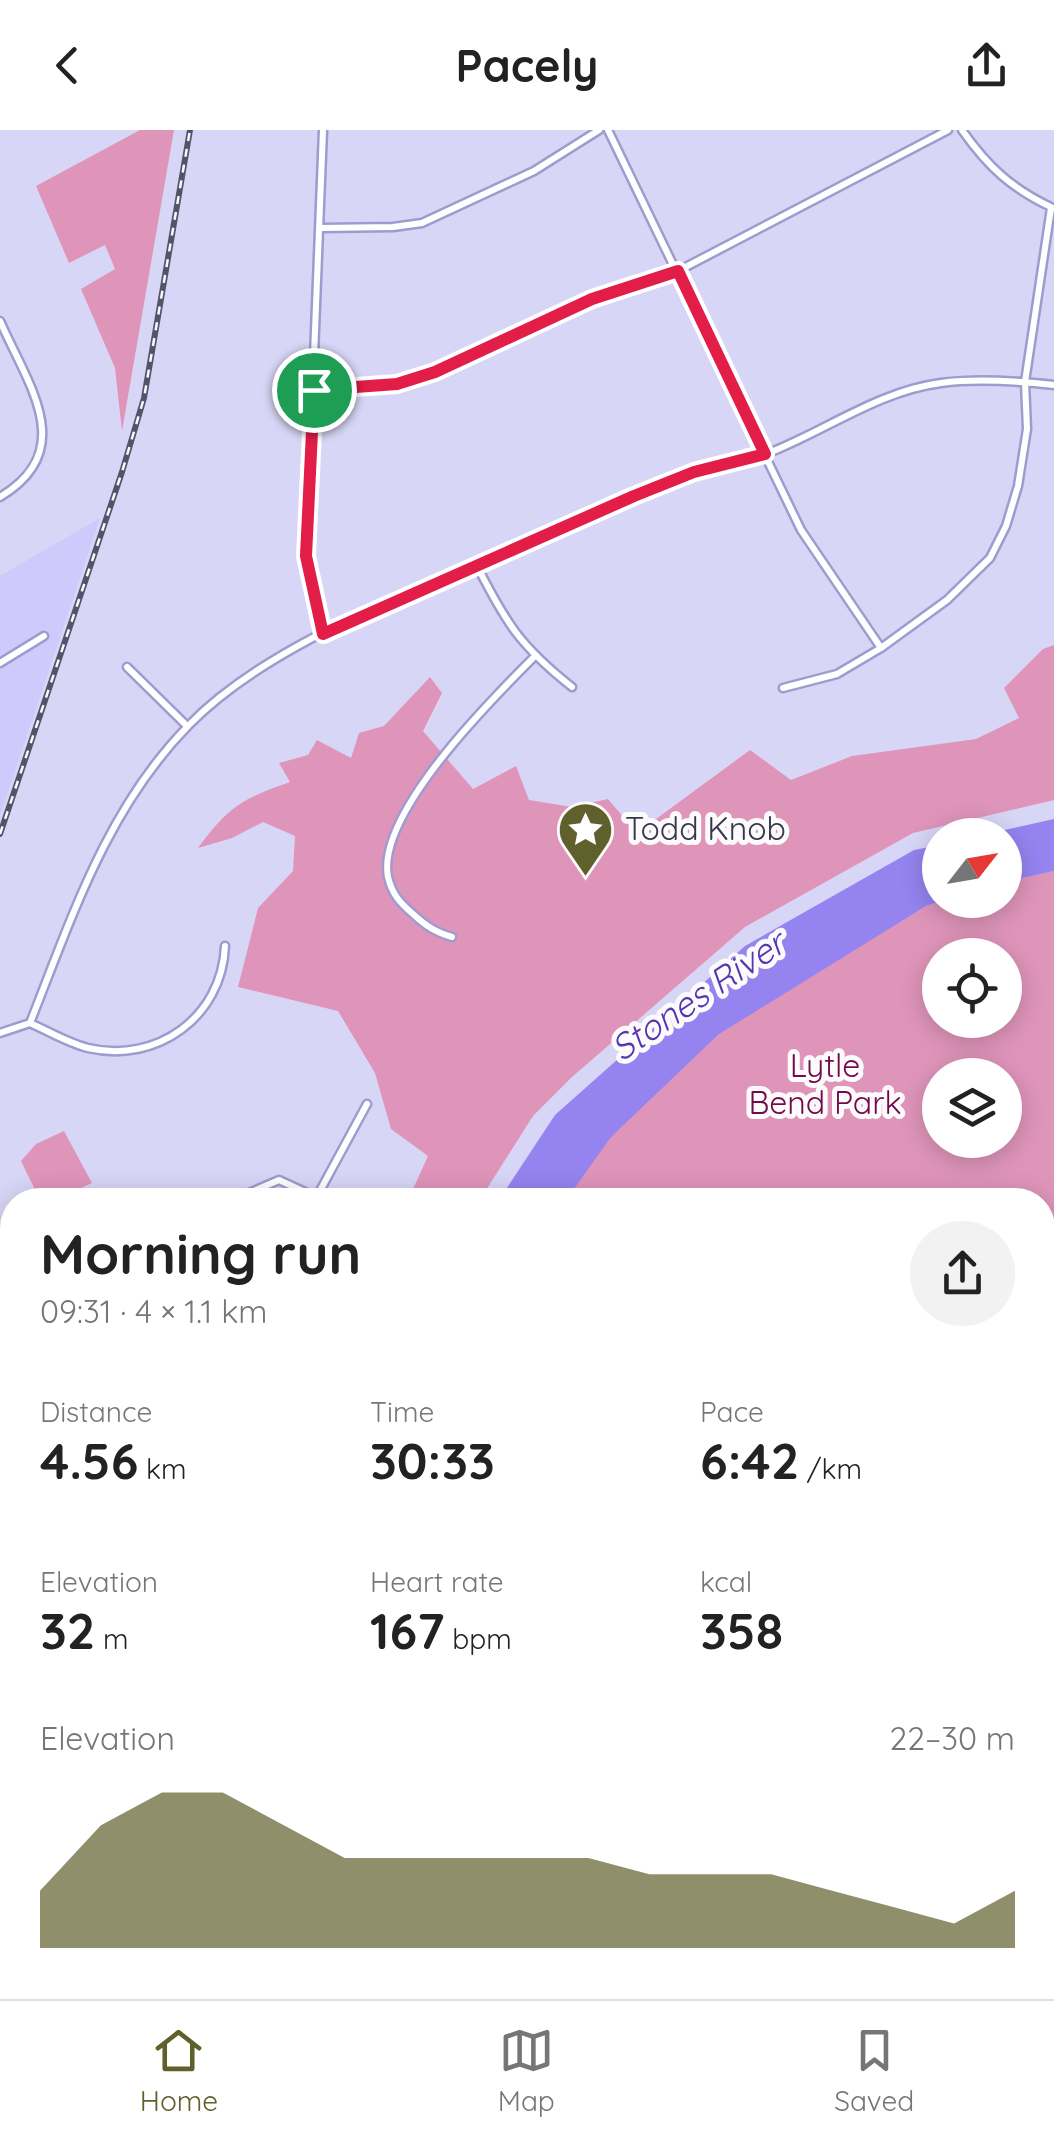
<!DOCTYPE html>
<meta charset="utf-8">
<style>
:root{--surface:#fff;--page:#f2f2f2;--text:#222;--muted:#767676;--line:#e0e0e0;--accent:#60602d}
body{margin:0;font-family:Quicksand,sans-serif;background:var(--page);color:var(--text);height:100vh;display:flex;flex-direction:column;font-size:38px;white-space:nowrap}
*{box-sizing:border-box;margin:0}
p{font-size:32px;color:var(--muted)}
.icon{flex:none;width:55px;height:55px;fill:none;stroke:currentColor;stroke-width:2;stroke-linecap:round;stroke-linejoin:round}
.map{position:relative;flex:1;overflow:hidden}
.panel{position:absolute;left:0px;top:1058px;width:1055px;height:812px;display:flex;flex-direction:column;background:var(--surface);border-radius:40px 40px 0 0;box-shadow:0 5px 25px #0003}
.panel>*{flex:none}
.needle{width:65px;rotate:59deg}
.fabs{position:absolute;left:922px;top:688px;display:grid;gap:20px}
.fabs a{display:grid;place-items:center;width:100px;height:100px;border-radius:50%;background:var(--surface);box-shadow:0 5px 25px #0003;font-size:50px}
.pin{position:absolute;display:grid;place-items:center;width:85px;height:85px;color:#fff;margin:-42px;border:5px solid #fff;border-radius:50%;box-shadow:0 2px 10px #0007}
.round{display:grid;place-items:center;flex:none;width:105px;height:105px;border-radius:52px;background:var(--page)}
.head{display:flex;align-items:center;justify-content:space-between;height:170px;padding:0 40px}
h1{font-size:55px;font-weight:700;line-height:75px}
.stats{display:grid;grid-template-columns:repeat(3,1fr);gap:15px;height:170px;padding:10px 40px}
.stats div{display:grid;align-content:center}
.stats b{font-size:50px;font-weight:700}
.stats small{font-size:28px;font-weight:400}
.stats p{font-size:28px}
.chart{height:280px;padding:20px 40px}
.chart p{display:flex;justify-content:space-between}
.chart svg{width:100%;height:180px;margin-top:10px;fill:var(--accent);opacity:.7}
header{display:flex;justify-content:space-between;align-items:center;height:130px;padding:0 40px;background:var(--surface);font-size:45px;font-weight:700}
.menu{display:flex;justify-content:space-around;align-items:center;height:140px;border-top:2px solid var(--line);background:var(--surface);font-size:28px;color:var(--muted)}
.menu a{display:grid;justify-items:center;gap:5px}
.menu .current{color:var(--accent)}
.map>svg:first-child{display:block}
.built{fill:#cecafb}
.green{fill:#df95ba;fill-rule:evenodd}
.water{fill:#9584f0}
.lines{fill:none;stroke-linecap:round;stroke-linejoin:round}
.street-casing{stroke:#a09bce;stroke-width:11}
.street{stroke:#fff;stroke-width:6}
.rail-casing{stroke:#55536b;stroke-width:6}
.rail{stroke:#fbfbfb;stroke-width:2.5;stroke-dasharray:8;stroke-linecap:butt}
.route-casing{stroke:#fff;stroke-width:20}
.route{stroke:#e11d48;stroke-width:12}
.labels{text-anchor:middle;stroke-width:10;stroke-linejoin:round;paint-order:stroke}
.poi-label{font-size:32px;fill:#39374d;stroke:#fbfbfb;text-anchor:start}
.park-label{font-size:32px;fill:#73084d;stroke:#fbfbfb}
.water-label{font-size:35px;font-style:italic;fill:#5635b2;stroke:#fbfbfb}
</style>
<header><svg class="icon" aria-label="back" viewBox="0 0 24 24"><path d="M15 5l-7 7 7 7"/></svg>Pacely<svg class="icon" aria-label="share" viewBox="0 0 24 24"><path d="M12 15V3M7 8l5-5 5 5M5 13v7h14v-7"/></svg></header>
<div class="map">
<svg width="1054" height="1869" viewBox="0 0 1054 1869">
<rect width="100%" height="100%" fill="#d8d6f6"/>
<path class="built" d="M100 388 0 686V446Z
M12 1106V1307L0 1279V1111Z
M12 1362V1858H173L176 1869H0V1367Z"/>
<path class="green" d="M140 0H174L122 301 115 238 81 159 115 139 105 115 69 133 36 56Z
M1054 515V670L913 703 745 797 572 947 533 986 488 1057 484 1070H408L428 1026 391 999 375 943 338 881 238 857 258 778 293 741 295 706 263 692 232 708 198 718C229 676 242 669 290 652L279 633 308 625 317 610 351 628 359 603 384 596 430 547 442 563 423 601 473 659 516 636 529 670 572 677 608 669 637 703 750 620 791 650 852 626 976 609 1019 588 1004 558 1043 519Z
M1054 741V1869H601L589 1858H1042V1070H530L587 978 926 776 945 770H1005V752ZM940 825H1005V890H940ZM940 945H1005V1010H940Z
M64 1001 92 1053 55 1070H40L21 1031 36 1014Z
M88 1858H435L440 1869H94Z"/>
<path class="water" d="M1054 689V741L1005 752V705H983Z
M940 715V770H945L926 776 719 904 611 1007 566 1070H499L555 985 745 816 914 720Z"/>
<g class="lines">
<defs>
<path id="street" d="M608 0 801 400 881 518
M962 0C988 37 1012 59 1053 78
M321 98 393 97 422 93 534 41 599 0
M0 191C28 255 79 320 0 367
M314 260 397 253 448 236 592 169 678 141 948 0
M476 434C506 493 520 516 572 557
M323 504 306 426 323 0
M0 533 44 506
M127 537 187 596
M783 558 837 544 881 518 947 470 990 428 1006 396 1018 356 1027 299 1025 252 1051 78
M452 807C435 802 426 796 413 784 400 773 392 764 388 747 376 684 492 569 534 527
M30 893C48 901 68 913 88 918 157 934 222 887 225 816
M0 903 30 893C72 787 107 678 189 595 268 514 408 464 512 418 571 393 631 362 693 342 717 334 743 333 766 324 824 302 878 261 941 253 978 248 1017 251 1054 255
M233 1070 279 1050 316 1067
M315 1070 367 974
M0 1302 12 1330
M0 1367 12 1362
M0 1619 12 1596"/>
</defs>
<use href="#street" class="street-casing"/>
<use href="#street" class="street"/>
<defs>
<path id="rail" d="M0 704 122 342 144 268 190 0"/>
</defs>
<use href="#rail" class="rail-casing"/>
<use href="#rail" class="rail"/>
</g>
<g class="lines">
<defs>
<path id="route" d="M678 141 765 324 694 342 634 366 323 504 306 426 314 260 397 254 435 242 592 169Z"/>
</defs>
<use href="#route" class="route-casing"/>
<use href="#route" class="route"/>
</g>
<defs>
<symbol id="sight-pin" viewBox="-11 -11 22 30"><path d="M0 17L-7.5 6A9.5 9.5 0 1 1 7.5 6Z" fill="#60602d" stroke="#fbfbfb"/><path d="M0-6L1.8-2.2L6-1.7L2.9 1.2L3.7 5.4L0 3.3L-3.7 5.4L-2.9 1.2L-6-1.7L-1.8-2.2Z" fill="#fff"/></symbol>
</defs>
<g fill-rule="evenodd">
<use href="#sight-pin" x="554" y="668" width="63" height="86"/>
</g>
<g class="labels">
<g class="poi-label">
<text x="625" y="710">Todd Knob</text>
</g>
<g class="park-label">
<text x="825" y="947">Lytle<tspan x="825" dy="37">Bend Park</tspan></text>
</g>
<g class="water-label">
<text transform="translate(698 866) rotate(-34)" y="12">Stones River</text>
</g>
</g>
</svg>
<div class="fabs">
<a><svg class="needle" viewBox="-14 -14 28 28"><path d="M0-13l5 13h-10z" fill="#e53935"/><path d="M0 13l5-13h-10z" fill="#767676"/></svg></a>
<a><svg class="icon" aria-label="locate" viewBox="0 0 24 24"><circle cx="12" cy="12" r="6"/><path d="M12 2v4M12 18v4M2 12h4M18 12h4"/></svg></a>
<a><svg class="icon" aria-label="layers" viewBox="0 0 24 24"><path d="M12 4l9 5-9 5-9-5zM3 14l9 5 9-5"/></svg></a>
</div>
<div class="pin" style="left:314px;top:260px;background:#1e9e55"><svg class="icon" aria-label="arrive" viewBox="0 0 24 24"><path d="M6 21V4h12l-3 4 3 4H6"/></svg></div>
<section class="panel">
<div class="head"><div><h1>Morning run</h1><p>09:31 · 4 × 1.1 km</p></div><a class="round"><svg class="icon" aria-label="share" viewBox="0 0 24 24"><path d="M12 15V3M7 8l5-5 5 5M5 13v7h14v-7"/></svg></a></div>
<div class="stats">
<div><p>Distance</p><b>4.56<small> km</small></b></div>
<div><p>Time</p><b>30:33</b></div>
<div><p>Pace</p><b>6:42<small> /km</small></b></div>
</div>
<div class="stats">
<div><p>Elevation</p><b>32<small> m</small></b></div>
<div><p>Heart rate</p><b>167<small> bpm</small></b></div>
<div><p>kcal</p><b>358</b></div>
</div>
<div class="chart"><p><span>Elevation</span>22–30 m</p>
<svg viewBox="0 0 160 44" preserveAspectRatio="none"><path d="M0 44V30L10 14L20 6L30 6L40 14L50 22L60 22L70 22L80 22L90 22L100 26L110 26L120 26L130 30L140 34L150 38L160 30V44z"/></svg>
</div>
</section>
</div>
<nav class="menu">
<a class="current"><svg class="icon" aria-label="home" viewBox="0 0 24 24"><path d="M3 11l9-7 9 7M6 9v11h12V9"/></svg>Home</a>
<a><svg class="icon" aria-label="map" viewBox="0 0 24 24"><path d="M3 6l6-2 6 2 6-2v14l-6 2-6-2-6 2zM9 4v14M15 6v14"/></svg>Map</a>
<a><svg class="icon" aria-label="saved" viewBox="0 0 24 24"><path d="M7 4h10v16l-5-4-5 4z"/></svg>Saved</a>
</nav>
